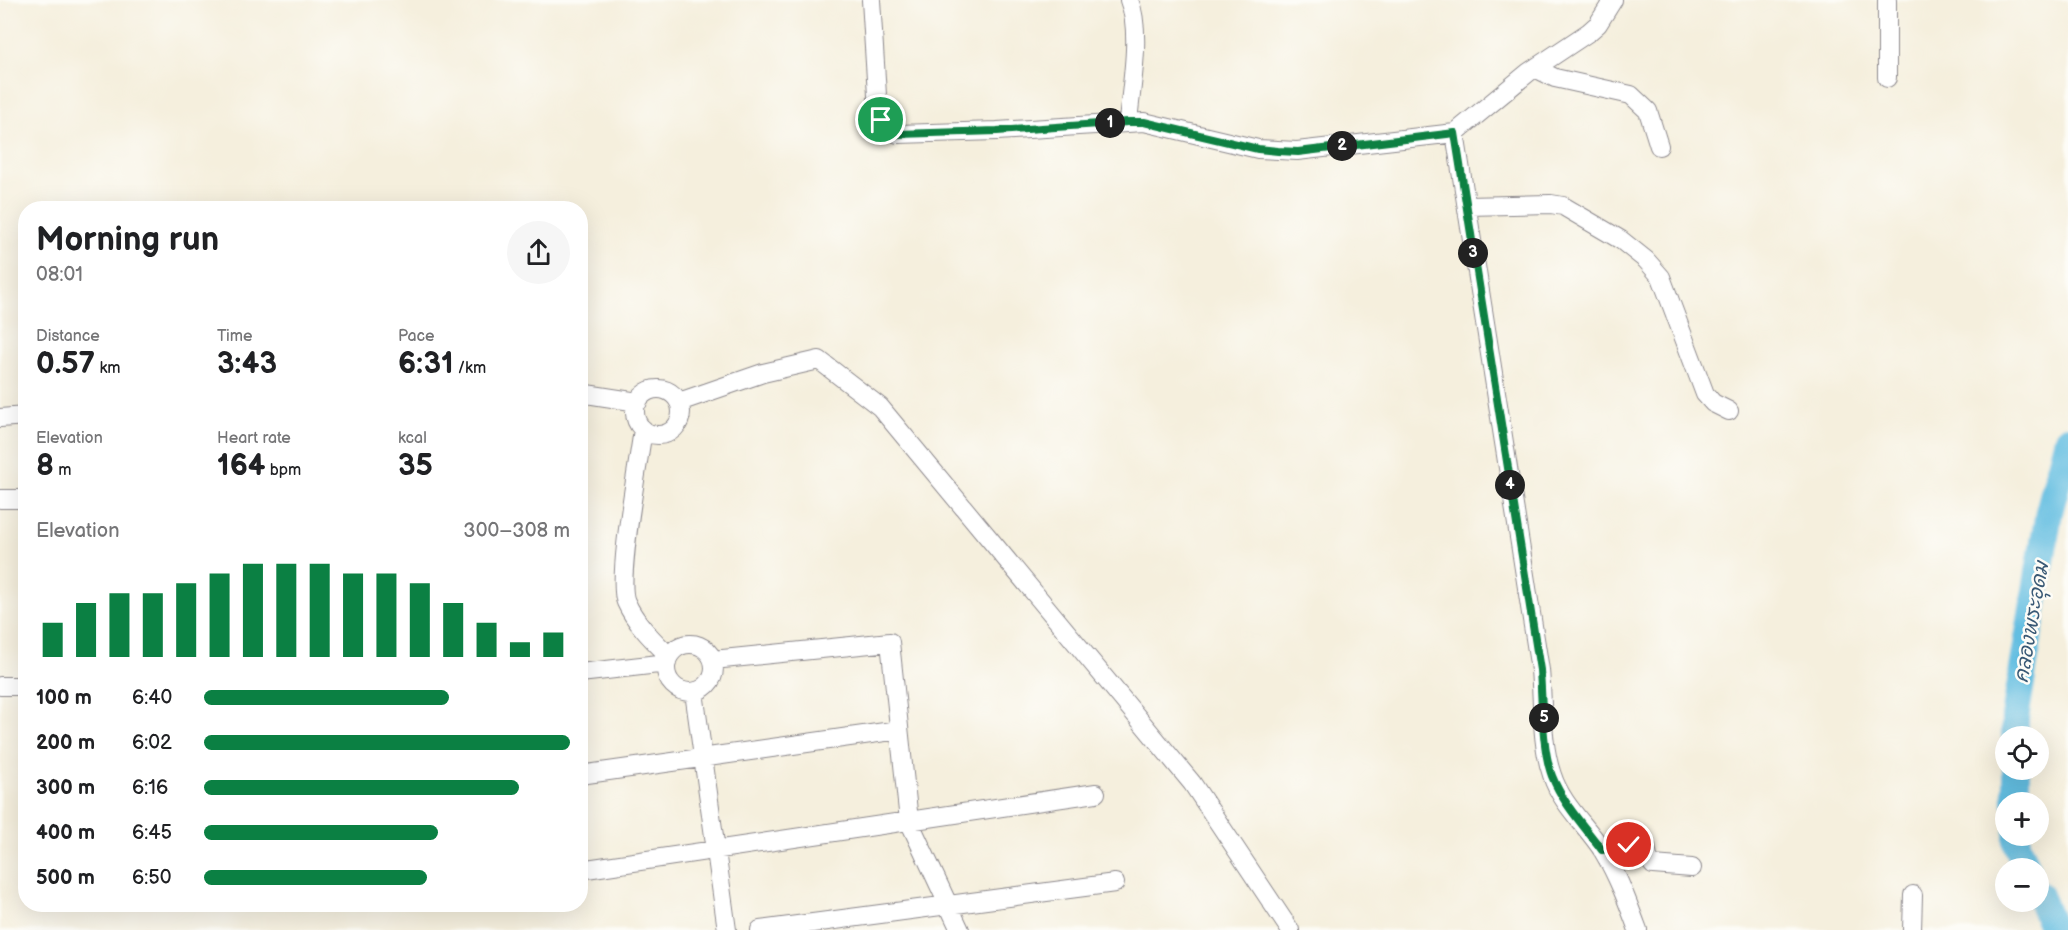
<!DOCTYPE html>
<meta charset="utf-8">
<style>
:root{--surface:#fff;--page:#f6f6f6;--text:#202124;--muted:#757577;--accent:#0b8043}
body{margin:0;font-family:"Balsamiq Sans","Playpen Sans Thai",sans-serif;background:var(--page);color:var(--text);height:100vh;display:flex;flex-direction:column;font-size:22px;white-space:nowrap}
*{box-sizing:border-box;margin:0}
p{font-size:20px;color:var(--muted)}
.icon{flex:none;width:33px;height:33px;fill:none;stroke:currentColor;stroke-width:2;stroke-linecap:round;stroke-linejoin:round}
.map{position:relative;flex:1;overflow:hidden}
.sheet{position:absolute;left:18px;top:201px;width:570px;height:711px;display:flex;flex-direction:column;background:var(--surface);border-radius:24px;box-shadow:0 6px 24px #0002}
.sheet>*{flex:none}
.controls{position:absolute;left:1995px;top:726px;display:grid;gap:12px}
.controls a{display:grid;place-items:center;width:54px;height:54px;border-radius:50%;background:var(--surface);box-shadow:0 6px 24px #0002;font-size:30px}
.pin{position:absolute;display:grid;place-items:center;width:51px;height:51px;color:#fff;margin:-26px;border:3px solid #fff;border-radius:50%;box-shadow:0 2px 6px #0007}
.km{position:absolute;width:30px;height:30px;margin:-15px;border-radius:50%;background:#222;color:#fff;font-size:16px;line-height:30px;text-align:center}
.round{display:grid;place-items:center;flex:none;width:63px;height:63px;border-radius:32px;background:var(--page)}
.headline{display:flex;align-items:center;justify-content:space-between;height:102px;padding:0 18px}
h1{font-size:33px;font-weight:700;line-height:45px}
.stats{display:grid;grid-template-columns:repeat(3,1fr);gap:9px;height:102px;padding:6px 18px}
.stats div{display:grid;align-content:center}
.stats b{font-size:30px;font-weight:700}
.stats small{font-size:16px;font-weight:400}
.stats p{font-size:16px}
.chart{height:168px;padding:12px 18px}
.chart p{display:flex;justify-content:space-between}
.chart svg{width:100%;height:108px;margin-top:6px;stroke:var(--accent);stroke-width:6}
ul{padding:0 18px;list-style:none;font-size:20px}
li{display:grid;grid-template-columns:96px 72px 1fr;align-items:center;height:45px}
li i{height:15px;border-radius:8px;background:var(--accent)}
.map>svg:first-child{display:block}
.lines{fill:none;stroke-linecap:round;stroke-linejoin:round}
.river{stroke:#63bee1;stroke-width:28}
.minor-casing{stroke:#8c888c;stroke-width:20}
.minor{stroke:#fff;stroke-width:18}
.route-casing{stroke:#fff;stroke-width:12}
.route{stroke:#0b8043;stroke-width:8}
.labels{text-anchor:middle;stroke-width:5;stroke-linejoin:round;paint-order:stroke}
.water-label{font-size:20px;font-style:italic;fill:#395975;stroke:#fdfcf7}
</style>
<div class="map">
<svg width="2068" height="930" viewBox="0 0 2068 930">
<rect width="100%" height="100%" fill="#fdfcf7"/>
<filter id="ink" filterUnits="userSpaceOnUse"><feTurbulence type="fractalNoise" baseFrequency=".0167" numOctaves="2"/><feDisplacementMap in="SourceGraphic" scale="12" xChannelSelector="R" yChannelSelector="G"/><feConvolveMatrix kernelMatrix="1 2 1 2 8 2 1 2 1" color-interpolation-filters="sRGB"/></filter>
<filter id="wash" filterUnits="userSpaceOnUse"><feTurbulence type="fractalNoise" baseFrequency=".008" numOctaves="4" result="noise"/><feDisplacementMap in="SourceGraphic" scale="24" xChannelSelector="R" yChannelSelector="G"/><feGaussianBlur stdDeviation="1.35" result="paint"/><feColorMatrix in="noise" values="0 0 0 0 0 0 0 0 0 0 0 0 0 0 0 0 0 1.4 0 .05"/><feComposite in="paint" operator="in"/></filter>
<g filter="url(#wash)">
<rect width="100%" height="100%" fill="#f5efdd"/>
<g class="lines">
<path class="river" d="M2015 736V718L2049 512 2068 439
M2016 770V802
M2017 836V844L2027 868
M2038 894 2054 930"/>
</g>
</g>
<g filter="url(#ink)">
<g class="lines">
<defs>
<path id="minor" d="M871 0 878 111 885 128 898 134 997 131 1144 122 1258 149 1297 151 1455 133 1529 72 1589 32 1598 24 1613 0
M1887 0V78
M1535 68 1555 78 1631 95 1648 111 1659 146
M1128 122C1131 86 1142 32 1129 0
M1455 133 1540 670C1543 703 1541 744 1552 775 1561 804 1587 826 1603 851 1618 876 1628 903 1638 930
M1467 206 1551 204 1563 206 1621 240 1646 260 1661 277 1705 394 1713 403 1729 411
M635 412a23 23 0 1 1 46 0a23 23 0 1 1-46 0Z
M580 393 638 402
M679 402 763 373 819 360 880 407 1192 783 1290 930
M0 418 26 416
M643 429C639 461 616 580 626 602 636 624 653 640 669 656
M0 499H26
M666 668a24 24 0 1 1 48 0a24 24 0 1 1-48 0Z
M713 660 890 642 909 821 960 930
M580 673 667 663
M0 686H26
M694 692 727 930
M580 775 899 730
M1602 850 1629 845 1646 846 1648 858 1653 865 1692 868
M580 870 1096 793
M760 930 1115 883
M1912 930 1913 895"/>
</defs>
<use href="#minor" class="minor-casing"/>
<use href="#minor" class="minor"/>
</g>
</g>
<g class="lines" filter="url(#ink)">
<defs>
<path id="route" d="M881 120 885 128 898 134 997 131 1128 122H1144L1258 149 1278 151 1298 152 1455 133 1540 670C1542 699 1542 750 1552 776 1563 804 1585 827 1602 850L1629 845"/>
</defs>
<use href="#route" class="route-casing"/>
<use href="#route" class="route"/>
</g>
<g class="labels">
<g class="water-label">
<text transform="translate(2031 622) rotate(-80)" y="7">คลองพระอุดม</text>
</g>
</g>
</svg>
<div class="controls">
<a><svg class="icon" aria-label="locate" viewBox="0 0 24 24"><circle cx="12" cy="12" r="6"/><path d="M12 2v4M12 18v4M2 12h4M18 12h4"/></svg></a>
<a>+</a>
<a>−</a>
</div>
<div class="pin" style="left:881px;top:120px;background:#1e9e55"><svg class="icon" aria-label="arrive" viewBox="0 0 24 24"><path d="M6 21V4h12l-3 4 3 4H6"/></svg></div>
<div class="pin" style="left:1629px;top:845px;background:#d93025"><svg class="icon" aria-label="check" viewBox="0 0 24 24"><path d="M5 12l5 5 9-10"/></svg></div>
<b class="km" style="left:1110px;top:123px">1</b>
<b class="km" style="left:1342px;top:146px">2</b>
<b class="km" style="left:1473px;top:253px">3</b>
<b class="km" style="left:1510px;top:485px">4</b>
<b class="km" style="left:1544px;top:718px">5</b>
<section class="sheet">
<div class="headline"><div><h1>Morning run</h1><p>08:01</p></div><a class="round"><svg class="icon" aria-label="share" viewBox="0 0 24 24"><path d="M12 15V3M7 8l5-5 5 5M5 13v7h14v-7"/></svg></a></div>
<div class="stats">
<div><p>Distance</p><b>0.57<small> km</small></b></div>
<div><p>Time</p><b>3:43</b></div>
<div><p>Pace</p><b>6:31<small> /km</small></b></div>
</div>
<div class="stats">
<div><p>Elevation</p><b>8<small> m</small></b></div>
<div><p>Heart rate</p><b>164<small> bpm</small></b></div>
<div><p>kcal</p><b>35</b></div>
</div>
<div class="chart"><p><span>Elevation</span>300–308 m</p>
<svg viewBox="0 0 160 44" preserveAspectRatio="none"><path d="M5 44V30M15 44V22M25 44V18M35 44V18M45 44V14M55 44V10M65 44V6M75 44V6M85 44V6M95 44V10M105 44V10M115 44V14M125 44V22M135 44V30M145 44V38M155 44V34"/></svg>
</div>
<ul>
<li><b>100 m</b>6:40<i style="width:67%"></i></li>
<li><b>200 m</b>6:02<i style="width:100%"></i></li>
<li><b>300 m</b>6:16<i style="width:86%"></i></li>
<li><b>400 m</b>6:45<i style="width:64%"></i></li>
<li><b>500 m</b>6:50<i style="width:61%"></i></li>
</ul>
</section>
</div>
